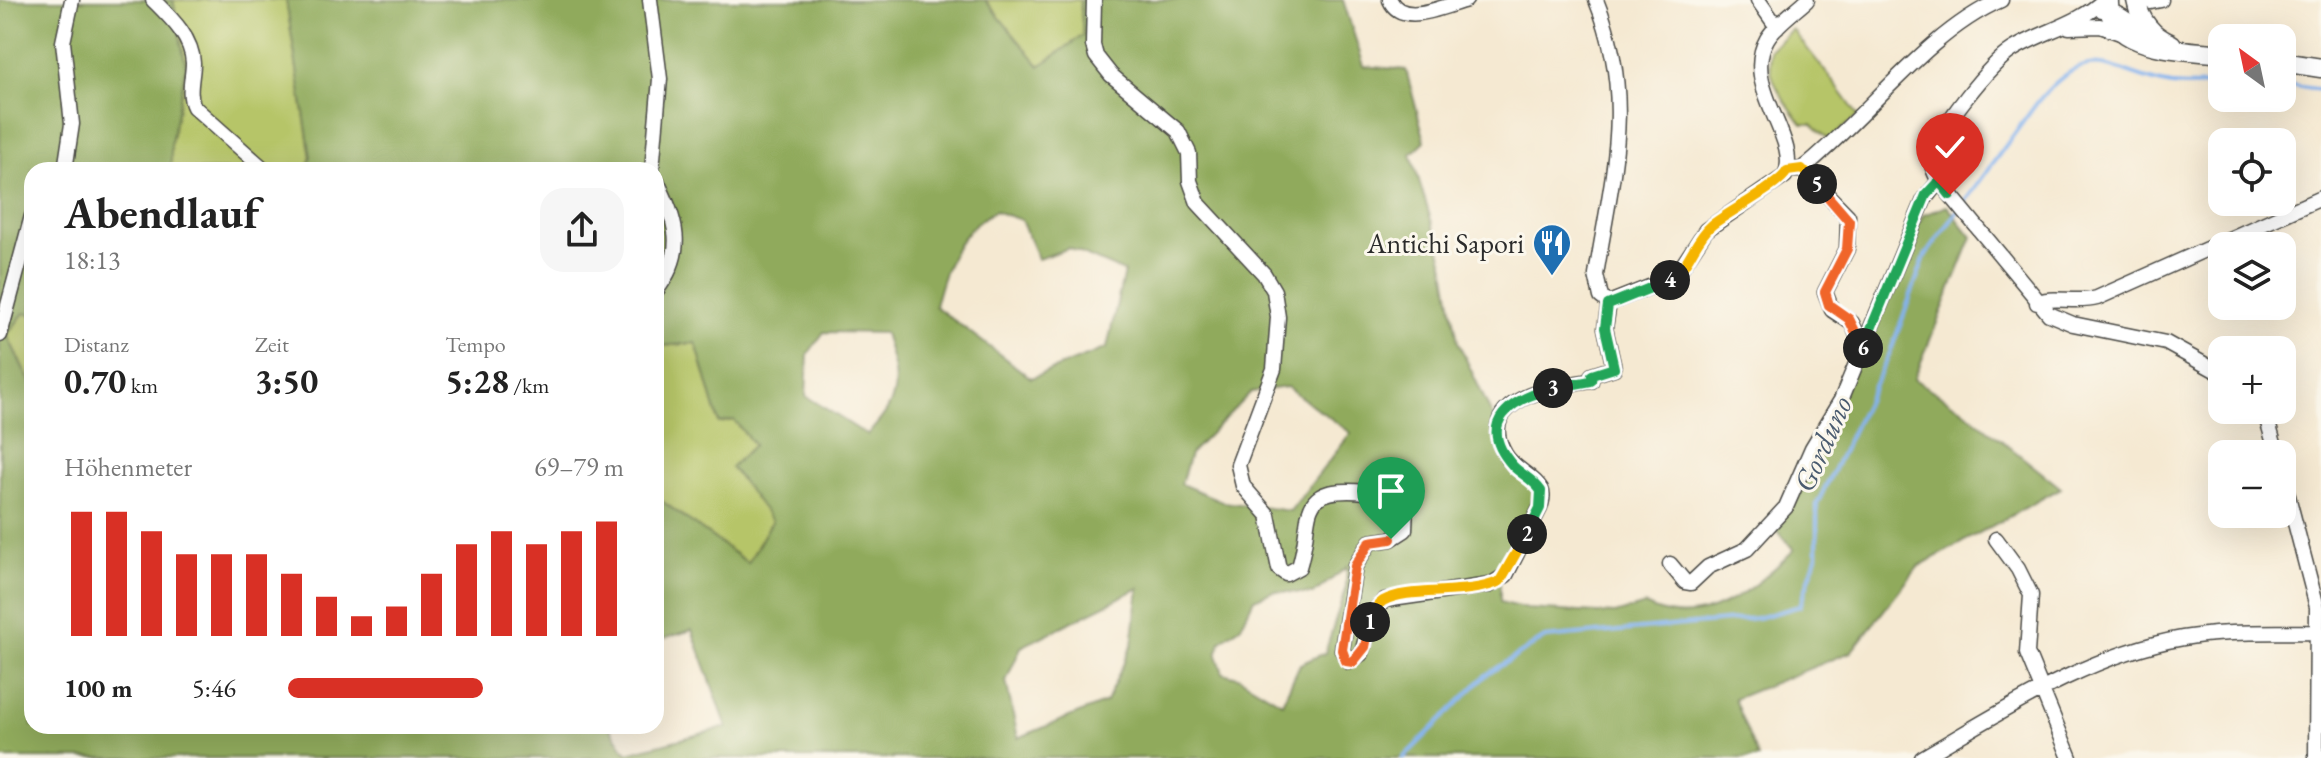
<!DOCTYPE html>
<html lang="de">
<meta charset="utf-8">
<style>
:root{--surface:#fff;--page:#f6f6f6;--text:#222;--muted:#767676;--accent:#d93025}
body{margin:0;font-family:"EB Garamond",serif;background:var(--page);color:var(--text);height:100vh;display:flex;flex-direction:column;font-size:30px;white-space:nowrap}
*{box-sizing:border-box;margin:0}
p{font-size:26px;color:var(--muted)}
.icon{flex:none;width:44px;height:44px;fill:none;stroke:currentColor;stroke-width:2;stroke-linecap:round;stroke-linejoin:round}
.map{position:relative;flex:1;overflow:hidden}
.side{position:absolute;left:24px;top:162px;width:640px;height:572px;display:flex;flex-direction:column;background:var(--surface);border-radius:24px;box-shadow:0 8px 32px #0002}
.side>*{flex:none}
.needle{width:52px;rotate:327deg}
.fabs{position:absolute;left:2208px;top:24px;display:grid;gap:16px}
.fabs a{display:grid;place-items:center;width:88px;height:88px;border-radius:16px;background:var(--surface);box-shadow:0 8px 32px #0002;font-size:40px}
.pin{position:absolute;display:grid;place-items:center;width:68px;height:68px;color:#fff;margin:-82px -34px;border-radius:50% 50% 50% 0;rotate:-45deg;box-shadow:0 0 8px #0007}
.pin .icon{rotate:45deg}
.km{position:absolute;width:40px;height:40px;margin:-20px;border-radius:50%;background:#222;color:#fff;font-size:22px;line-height:40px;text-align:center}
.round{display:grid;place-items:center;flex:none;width:84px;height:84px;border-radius:24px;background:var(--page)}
.summary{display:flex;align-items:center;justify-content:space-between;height:136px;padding:0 40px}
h1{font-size:44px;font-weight:700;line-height:60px}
.metrics{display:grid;grid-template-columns:repeat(3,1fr);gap:12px;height:136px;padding:8px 40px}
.metrics div{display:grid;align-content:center}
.metrics b{font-size:34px;font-weight:700}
.metrics small{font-size:22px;font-weight:400}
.metrics p{font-size:22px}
.chart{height:224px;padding:16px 40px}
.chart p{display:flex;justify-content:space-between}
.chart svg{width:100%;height:144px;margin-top:8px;stroke:var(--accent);stroke-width:6}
ul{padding:0 40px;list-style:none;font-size:26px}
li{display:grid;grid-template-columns:128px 96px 1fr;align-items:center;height:60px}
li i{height:20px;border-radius:10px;background:var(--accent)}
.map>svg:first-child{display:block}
.green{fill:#b6c567;stroke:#707849;stroke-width:2}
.forest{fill:#90aa5c;stroke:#5e6a44;stroke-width:2;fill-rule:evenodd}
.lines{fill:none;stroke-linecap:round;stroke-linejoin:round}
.stream{stroke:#84b3ee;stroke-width:4}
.minor-casing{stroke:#494844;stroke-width:17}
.major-casing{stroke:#494844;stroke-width:21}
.minor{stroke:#fff;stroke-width:14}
.major{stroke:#fff;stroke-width:18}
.split-1-casing{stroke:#fff;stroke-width:16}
.split-2-casing{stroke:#fff;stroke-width:16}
.split-3-casing{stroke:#fff;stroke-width:16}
.split-4-casing{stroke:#fff;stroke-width:16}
.split-5-casing{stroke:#fff;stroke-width:16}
.split-6-casing{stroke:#fff;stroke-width:16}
.split-7-casing{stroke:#fff;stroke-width:16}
.split-1{stroke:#f0652b;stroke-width:10}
.split-2{stroke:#f5b400;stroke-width:10}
.split-3{stroke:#22a559;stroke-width:10}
.split-4{stroke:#22a559;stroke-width:10}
.split-5{stroke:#f5b400;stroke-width:10}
.split-6{stroke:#f0652b;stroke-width:10}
.split-7{stroke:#22a559;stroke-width:10}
.labels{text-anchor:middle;stroke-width:6;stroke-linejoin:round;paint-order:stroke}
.poi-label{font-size:28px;fill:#2b2b2b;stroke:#fbf7ec;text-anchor:end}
.water-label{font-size:30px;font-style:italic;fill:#4a5b6f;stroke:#fbf7ec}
</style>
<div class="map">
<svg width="2321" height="758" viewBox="0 0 2321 758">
<rect width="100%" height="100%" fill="#fbf7ec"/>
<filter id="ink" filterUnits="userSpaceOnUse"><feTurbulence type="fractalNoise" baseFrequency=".0125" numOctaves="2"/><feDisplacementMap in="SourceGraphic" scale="16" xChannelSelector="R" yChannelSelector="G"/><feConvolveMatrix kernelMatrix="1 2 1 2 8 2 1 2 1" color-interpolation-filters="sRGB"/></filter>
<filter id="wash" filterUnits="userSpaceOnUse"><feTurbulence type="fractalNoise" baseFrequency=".006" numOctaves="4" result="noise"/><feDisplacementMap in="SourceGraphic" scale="32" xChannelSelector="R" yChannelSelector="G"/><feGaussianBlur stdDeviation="1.8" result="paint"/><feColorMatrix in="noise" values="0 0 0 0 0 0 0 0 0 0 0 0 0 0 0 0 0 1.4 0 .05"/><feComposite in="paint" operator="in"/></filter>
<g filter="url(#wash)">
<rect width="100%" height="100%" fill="#f5e9d2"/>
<path class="green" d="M173 0H286L311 157 306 170H171V143L186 67Z
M985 0H1080L1083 35 1040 67Z
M1792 29C1815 59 1837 85 1858 116L1829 140 1812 124H1802C1784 100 1767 81 1770 50Z
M24 313 32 314V386L7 335Z
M696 343 719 423 734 420 754 445 772 521 748 563 656 497V352L660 346Z"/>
<path class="forest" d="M0 0H173L186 67 171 143V170H32V314L24 313 7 335 32 386V726H609L627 753 727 727 692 630 656 641V497L748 563 772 521 731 467 754 445 734 420 719 423 696 343 660 346 656 352V170H306L311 157 286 0H985L1040 66 1083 35 1080 0H1343L1364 66 1406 70 1425 141 1411 154 1444 263 1458 342 1498 428 1500 443 1541 491 1500 581V602L1527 609 1615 614 1645 605C1702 635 1755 588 1794 550L1773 525 1923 215 1947 206 1972 237 1914 379 1962 409 2061 488 1919 566 1851 652 1734 699 1758 758H0ZM995 211 1021 220 1038 259 1069 248 1124 272 1107 348 1031 378 935 306C945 266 957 230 995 211ZM824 332 884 333C898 380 904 397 867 435L806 396 808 354ZM1287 387 1351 433 1290 511 1224 502 1181 484 1190 454 1251 392ZM1347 567 1346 587 1325 653 1300 664 1282 703 1238 677 1223 673 1217 655 1221 641 1241 626 1254 599 1274 591 1313 594ZM1139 588 1132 645 1106 702 1018 738 1006 681 1021 647Z"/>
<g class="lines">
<path class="stream" d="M2282 84 2321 90
M1403 758 1486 675 1545 638 1757 618 1800 606 1817 555V504L1890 353 1925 256 2039 100C2093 37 2111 75 2172 85 2188 87 2206 85 2222 85"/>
</g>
</g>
<g filter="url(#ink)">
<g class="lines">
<defs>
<path id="minor" d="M153 0C170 17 192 37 193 63 193 77 187 94 194 107L265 170
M650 0 660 79 652 170
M1094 0 1093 45 1096 56 1111 75 1178 131 1189 153 1190 181 1198 203 1264 274 1274 291 1278 317 1274 369 1238 465 1243 486 1268 515 1279 569 1286 574 1299 567C1315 517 1292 485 1366 492 1381 493 1396 491 1406 504L1405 530 1391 539 1370 542 1355 566 1342 650 1349 662 1362 653 1373 612 1385 600 1490 585 1506 575 1540 508C1542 501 1544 495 1541 489 1533 475 1513 469 1505 454 1473 399 1554 386 1591 381L1592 375 1614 368 1605 328 1609 303 1675 277 1706 230 1785 176C1802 139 1740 86 1767 39 1776 24 1794 12 1807 0
M1390 0C1402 27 1444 6 1466 0
M1596 0C1636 98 1612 175 1596 275L1601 297 1609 303
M1758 0 1777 27
M2104 0C2078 25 2042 31 2012 50 1990 64 1940 127 1933 152 1930 163 1933 171 1939 181L2049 314 2073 324 2166 343 2222 374
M2151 2 2161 0
M2102 10C2125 11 2136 32 2157 39
M2069 27 2100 26 2126 35
M1802 169C1866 118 1927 32 2001 0
M65 170 72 124 63 42 72 0
M1794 170 1802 169 1848 216 1847 249 1825 292 1832 310 1852 323 1863 349
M656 179C676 221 688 250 656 291
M2037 303C2049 295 2078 304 2097 298L2321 198
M0 335 32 216
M2259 410 2268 423 2277 454
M2282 473 2317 607 2316 758
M1996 539 2018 569 2031 595 2027 653 2070 758
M1670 564 1685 582 1691 583 1708 567 1747 549 1786 507 1812 448 1841 400 1924 200 1939 181
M1922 758C2003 711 2089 654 2183 638 2226 630 2273 633 2317 632"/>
<path id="major" d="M2109 0C2106 53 2188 49 2222 54
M2136 0C2140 21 2152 36 2172 44
M2282 62 2321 68"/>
</defs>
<use href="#minor" class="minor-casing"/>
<use href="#major" class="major-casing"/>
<use href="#minor" class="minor"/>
<use href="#major" class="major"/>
</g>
</g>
<g class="lines" filter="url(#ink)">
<defs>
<path id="split-1" d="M1370 622 1365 647 1353 662 1346 661 1342 650 1355 566 1370 542 1391 539"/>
<path id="split-2" d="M1370 622C1373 614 1375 606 1383 601 1408 586 1468 597 1500 581L1527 534"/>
<path id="split-3" d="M1527 534 1540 508 1541 491C1534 480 1522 475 1513 466 1474 422 1512 399 1553 388"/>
<path id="split-4" d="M1553 388 1591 381 1592 375 1614 368 1605 328 1608 305 1670 280"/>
<path id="split-5" d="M1670 280C1689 267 1694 240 1712 225 1728 212 1781 185 1787 171L1802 169 1817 184"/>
<path id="split-6" d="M1817 184 1849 221 1847 249 1825 292 1829 305 1849 319 1863 348"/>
<path id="split-7" d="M1863 348 1926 195 1939 181 1950 195"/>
</defs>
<use href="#split-1" class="split-1-casing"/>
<use href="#split-2" class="split-2-casing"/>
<use href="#split-3" class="split-3-casing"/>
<use href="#split-4" class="split-4-casing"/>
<use href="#split-5" class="split-5-casing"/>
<use href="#split-6" class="split-6-casing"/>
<use href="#split-7" class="split-7-casing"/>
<use href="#split-1" class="split-1"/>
<use href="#split-2" class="split-2"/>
<use href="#split-3" class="split-3"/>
<use href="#split-4" class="split-4"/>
<use href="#split-5" class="split-5"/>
<use href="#split-6" class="split-6"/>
<use href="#split-7" class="split-7"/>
</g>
<defs>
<symbol id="restaurant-pin" viewBox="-11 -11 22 30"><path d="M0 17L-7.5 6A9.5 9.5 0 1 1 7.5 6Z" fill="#1f6fb2" stroke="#fbf7ec"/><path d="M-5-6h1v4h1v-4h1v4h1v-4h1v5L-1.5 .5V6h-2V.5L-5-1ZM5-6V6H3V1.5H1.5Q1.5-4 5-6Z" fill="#fff"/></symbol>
</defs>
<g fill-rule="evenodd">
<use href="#restaurant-pin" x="1530" y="221" width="44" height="60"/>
</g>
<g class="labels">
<g class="poi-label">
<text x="1524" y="253">Antichi Sapori</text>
</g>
<g class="water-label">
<text transform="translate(1823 444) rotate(-66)" y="10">Gorduno</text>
</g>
</g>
</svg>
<div class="fabs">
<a><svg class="needle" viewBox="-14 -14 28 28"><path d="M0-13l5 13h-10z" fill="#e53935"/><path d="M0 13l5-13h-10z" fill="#767676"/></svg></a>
<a><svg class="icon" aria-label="locate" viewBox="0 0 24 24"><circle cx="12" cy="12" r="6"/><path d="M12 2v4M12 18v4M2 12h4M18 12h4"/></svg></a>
<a><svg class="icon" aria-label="layers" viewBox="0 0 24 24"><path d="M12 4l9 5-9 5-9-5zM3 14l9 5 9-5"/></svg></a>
<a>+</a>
<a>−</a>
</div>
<div class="pin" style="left:1391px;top:539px;background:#1e9e55"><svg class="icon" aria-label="arrive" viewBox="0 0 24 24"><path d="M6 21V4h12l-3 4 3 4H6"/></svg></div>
<div class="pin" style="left:1950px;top:195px;background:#d93025"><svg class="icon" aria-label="check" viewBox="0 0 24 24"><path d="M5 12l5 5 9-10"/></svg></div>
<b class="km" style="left:1370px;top:622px">1</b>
<b class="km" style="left:1527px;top:534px">2</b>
<b class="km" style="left:1553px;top:388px">3</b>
<b class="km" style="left:1670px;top:280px">4</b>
<b class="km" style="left:1817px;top:184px">5</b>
<b class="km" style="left:1863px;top:348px">6</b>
<section class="side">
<div class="summary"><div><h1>Abendlauf</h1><p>18:13</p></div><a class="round"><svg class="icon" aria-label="share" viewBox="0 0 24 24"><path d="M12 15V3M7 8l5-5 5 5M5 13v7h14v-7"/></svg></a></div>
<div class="metrics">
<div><p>Distanz</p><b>0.70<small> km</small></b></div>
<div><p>Zeit</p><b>3:50</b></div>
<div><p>Tempo</p><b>5:28<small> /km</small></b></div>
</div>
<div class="chart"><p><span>Höhenmeter</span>69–79 m</p>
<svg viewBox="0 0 160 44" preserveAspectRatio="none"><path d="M5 44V6M15 44V6M25 44V12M35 44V19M45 44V19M55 44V19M65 44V25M75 44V32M85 44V38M95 44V35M105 44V25M115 44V16M125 44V12M135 44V16M145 44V12M155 44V9"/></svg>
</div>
<ul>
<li><b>100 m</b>5:46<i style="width:58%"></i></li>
</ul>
</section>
</div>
